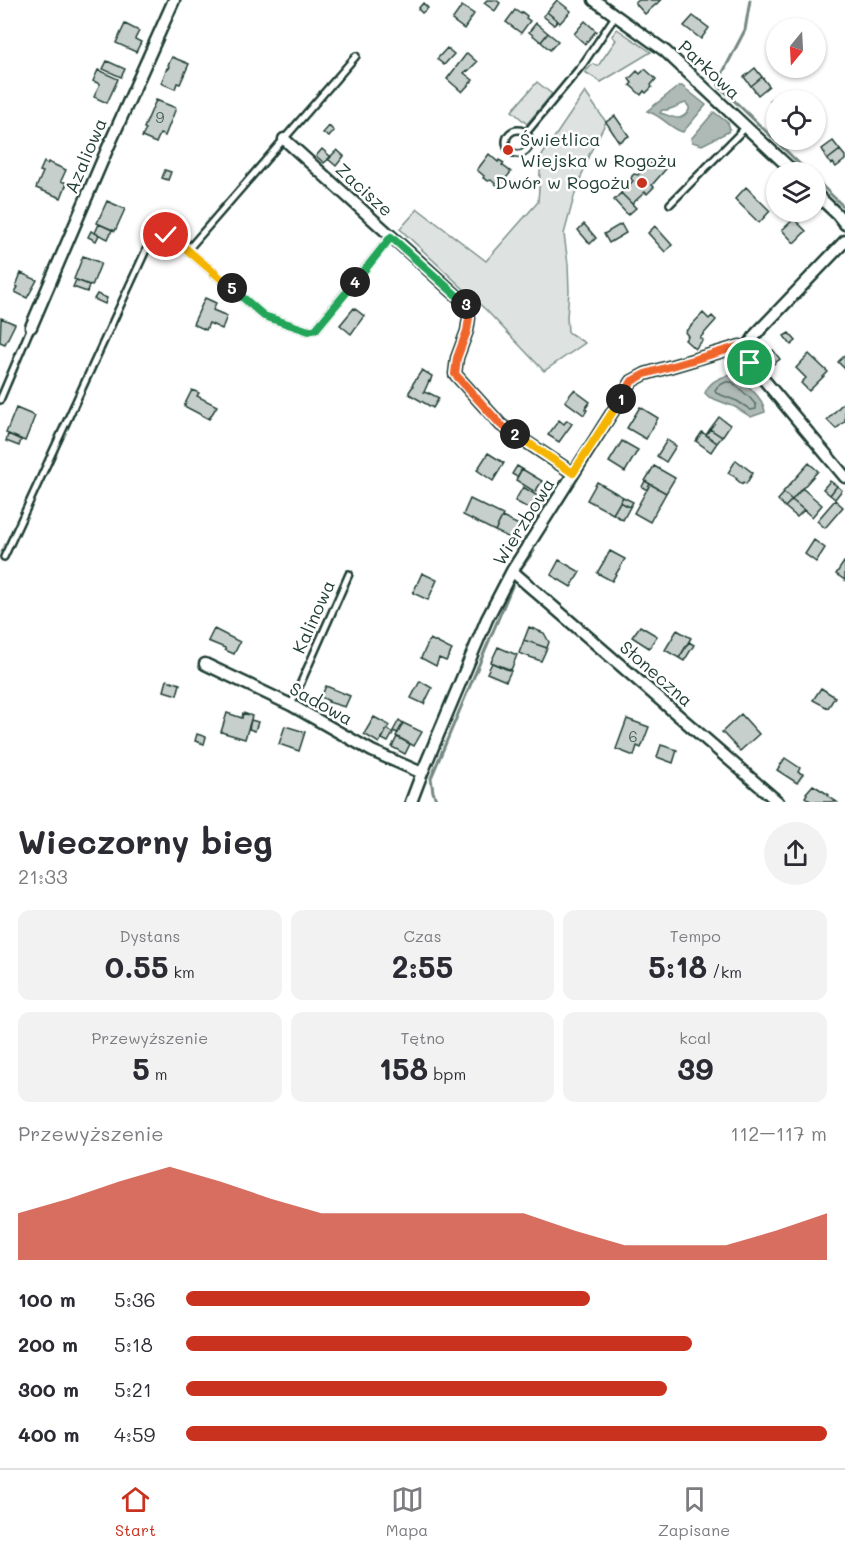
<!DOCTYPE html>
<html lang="pl">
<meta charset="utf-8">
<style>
:root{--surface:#fff;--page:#f2f2f3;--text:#2b2b33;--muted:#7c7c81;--line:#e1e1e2;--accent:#c8321e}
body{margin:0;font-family:Mali,sans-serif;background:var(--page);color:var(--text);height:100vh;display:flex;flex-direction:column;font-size:22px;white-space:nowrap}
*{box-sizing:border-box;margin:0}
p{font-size:20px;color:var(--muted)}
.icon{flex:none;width:33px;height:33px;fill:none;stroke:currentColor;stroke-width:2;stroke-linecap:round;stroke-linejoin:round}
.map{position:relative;height:802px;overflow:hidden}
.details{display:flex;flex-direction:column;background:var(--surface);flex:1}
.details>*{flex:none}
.needle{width:39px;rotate:198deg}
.controls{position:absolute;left:766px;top:18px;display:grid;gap:12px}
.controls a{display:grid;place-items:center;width:60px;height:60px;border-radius:50%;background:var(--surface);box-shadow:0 2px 4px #0004;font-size:30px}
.pin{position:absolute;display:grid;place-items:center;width:51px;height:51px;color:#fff;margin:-26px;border:3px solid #fff;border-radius:50%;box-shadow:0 2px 6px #0007}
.km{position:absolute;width:30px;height:30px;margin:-15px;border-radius:50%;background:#222;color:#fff;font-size:16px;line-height:30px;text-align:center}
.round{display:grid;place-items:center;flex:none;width:63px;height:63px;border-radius:32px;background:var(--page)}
.headline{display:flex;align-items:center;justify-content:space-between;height:102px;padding:0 18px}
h1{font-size:33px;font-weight:700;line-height:45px}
.metrics{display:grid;grid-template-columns:repeat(3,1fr);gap:9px;height:102px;padding:6px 18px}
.metrics div{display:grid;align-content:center;border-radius:12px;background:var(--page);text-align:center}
.metrics b{font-size:30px;font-weight:700}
.metrics small{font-size:16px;font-weight:400}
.metrics p{font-size:16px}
.chart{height:168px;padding:12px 18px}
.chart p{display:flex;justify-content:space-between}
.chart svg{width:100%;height:108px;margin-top:6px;fill:var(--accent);opacity:.7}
ul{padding:0 18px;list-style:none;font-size:20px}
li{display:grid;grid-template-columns:96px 72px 1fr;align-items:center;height:45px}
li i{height:15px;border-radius:8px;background:var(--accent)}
.tab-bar{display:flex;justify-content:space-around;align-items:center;height:84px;border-top:2px solid var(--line);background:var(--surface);font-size:16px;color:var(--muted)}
.tab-bar a{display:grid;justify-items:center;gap:3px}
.tab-bar .on{color:var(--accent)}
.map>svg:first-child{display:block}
.green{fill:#dee3e2;stroke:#7e908b;stroke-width:1.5}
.water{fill:#afbab7;stroke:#758883;stroke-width:1.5;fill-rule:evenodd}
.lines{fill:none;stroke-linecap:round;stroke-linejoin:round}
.shore{stroke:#596f68;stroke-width:1.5}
.stream{stroke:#758883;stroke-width:3}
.building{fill:#c7cfcc;stroke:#1f3d34;stroke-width:1.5}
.service-casing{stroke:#1f3d34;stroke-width:10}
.minor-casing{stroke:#1f3d34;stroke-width:15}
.service{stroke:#fff;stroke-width:5}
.minor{stroke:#fff;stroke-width:10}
.split-1-casing{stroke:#fff;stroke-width:12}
.split-2-casing{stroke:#fff;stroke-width:12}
.split-3-casing{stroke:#fff;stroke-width:12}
.split-4-casing{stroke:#fff;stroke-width:12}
.split-5-casing{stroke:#fff;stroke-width:12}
.split-6-casing{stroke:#fff;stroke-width:12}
.split-1{stroke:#f0652b;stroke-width:8}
.split-2{stroke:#f5b400;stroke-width:8}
.split-3{stroke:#f0652b;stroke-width:8}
.split-4{stroke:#22a559;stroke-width:8}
.split-5{stroke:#22a559;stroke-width:8}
.split-6{stroke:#f5b400;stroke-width:8}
.poi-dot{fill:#c8321e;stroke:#fff;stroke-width:2}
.labels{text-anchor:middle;stroke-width:5;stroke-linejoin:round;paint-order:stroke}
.number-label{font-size:15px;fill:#49625a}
.street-label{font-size:18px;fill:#1f3d34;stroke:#fff}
.poi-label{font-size:18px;fill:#1f3d34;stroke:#fff;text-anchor:start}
</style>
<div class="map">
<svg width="845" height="802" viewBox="0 0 845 802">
<rect width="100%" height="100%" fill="#fff"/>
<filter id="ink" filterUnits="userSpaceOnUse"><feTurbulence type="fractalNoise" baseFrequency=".0167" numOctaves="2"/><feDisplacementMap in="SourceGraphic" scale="12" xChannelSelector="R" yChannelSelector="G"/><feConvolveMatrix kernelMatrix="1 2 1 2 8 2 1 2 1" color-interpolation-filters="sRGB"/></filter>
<g filter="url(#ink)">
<path class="green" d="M617 29 651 52 601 82 585 72 593 64 598 66 616 40 612 36Z
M537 82 552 94 527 124 512 111Z
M585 92 606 122 589 155 574 197 564 234 568 264 569 291 567 317 568 332 585 343 544 371 487 311 400 229 418 209 486 261 538 202 541 157Z"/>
<path class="water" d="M679 86H682L706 105 683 132C670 129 663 116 647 111ZM686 103 689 107V110C680 124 673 116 660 113L662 110C671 111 677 105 686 103Z
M714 112 728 123 730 129 728 132 702 145 692 142 691 139Z
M731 375C743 381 764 397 765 412L751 417 735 407 709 397 705 393C709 382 720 377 731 375Z"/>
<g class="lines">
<path class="shore" d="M726 382H732L750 398 756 405V409L751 410 737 401 716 393 715 390 718 386Z"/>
<path class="stream" d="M750 0 745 30 719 80V86L808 172
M816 180 845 208
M521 568 534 551
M437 802 433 792 431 778 513 584"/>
</g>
<path class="building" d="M487 0H496L500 3 495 11 484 3Z
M557 0 571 11 560 23 547 12Z
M639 0H661L645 14 635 3Z
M423 3 428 8 422 13 418 9Z
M462 6 474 14 464 29 452 20Z
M515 10 521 14 522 12 527 16 526 18 530 21 521 33 506 22Z
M547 12 558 21 554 25 543 16Z
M693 16 709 28 701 39 684 26Z
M585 21 596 31 585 44 574 34Z
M536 23 548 33 541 42 529 32Z
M125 24 139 31 135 39 141 42 136 52 116 43Z
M548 33 558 41 550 50 541 42Z
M447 48 454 54 444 65 437 59Z
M467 53 477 62 468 71 467 70 464 73 473 80 462 92 447 79Z
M172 57 189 64 180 84 177 83 175 89 161 83 167 68 168 69 169 66 168 65Z
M107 61 125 69 121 77 103 69Z
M755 68 762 77 751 86 744 77Z
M645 69 656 79 651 85 652 87 646 93 644 91 641 95 630 85 632 83 629 79 637 71 640 74Z
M98 70 118 79 107 103 94 97 100 84 93 81Z
M762 77 769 86 758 95 751 86Z
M781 92 787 100H777L776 110 770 101Z
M156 100 176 108 165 136 160 134 156 143 142 137 146 129 144 128Z
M615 116 629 136 619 142 606 122Z
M329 126 334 131 329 137 323 133Z
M833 141 840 150 827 160 824 155 825 154 822 149Z
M322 149 331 157 324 163 316 156Z
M337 150 344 156 336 166 328 159Z
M840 150 845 156V160L836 167 833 163 831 164 827 160Z
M489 154 498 162 499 160 504 163 502 165 511 172 499 187 491 180 488 181 483 178 484 176 477 170Z
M44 162 47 164 48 162 66 170 61 181 67 183 61 198 36 188 43 172 40 171Z
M651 162 655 166 658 163 665 170 652 185 654 187 647 194 645 192 632 204 621 193 633 181 631 179 632 176 634 174 638 175Z
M165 170 171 172 168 180 162 178Z
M746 187 770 211 759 223 735 199Z
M621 193 636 208 628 215 614 200Z
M107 201 125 209 115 231 97 223Z
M794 219 806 231 794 243 782 230Z
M99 224 112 230 108 239 95 233Z
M584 224 596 238 590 244 578 230Z
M621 224 626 233 609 243 604 234Z
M655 226 672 245 665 252 648 233Z
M91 231 99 235 96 241 88 237Z
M83 256 101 263 92 286 74 279Z
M21 273 37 280 27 298 15 292 18 287 16 286Z
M76 280 89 285 87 292 73 287Z
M97 294 107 298 105 304 94 299Z
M205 298 216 303 213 310 227 316 222 329 209 323 206 330 193 324Z
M354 308 364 316 351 334 340 325Z
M703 313 709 319 712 316 716 320 700 338 703 340 695 349 685 340 688 336 685 332Z
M1 318 15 324 5 344 0 342Z
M789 333 796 341 791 345 784 336Z
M765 349 768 354 773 350 780 359 764 371 757 361 760 360 757 356Z
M809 354 828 372 809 391 801 383 806 378 796 368Z
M845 355V369L838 362Z
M422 370 432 376 430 382 429 381 424 392 429 394V393L439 398 433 408 409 394V392L413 386 412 385Z
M192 390 199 393 197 396 217 406 209 419 184 406Z
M574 390 590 402 585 409 587 410 584 415 565 401Z
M845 401V421L836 429 827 420Z
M640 407 658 418 646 439 627 428Z
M16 408 35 416 25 441 6 433Z
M719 417 730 425 722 437 710 429Z
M559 420 564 424 567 420 572 424 559 442 548 435Z
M710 429 722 437 717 443 706 435Z
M702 432 717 443 711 452 696 441Z
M8 434 21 440 19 446 6 441Z
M667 440 676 446 666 462 657 456Z
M622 441 638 450 625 472 609 462Z
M488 453 504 463 493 481 477 470Z
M736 460 753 473 746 484 743 482 742 484 736 479 737 478 728 473Z
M809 463 818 471 792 500 783 492Z
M517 466 522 469 517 477 512 474Z
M654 466 675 478 666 493 645 481Z
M522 469 542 481 535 492 516 480Z
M645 481 650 484 647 490 642 487Z
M830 481 837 486 830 495 823 489Z
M597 482 623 497 613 514 587 500Z
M650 484 666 493 650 522 634 513Z
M837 486 842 490 835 499 830 495Z
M523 487 544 500 537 513 515 501Z
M802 488 822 505 812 517 792 500Z
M784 493 792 500 785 507 778 500Z
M623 497 633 502 630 507 620 502Z
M470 499 503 515 495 531 463 515Z
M792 500 804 510 797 517 785 507Z
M835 500 843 507 825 528 817 521Z
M620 502 630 507 623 520 613 514Z
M502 517 519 525 512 539 495 531Z
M814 540 825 548 816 562 805 554Z
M610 551 625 559 612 581 597 573Z
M559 560 580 572 571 587 551 575Z
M844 562 845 563V580L836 574Z
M422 573 437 580 428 600 413 593Z
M640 626 657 636 649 648 632 637Z
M529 627 544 633 549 642 547 648 524 640Z
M214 629 240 642 234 654 225 650V648L208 641Z
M677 630 691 638 679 658 665 650Z
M430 639 452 650 446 661 439 658 436 666 421 658Z
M524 640 547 648 541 661 519 653Z
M689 642 694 645 684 661 679 658Z
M498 647 517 655 511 670 491 662Z
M492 663 511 671 506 681 487 673Z
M167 680 180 684 177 695 164 691Z
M420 681 432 688 424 704 411 698Z
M326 686 350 696 345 707 328 702 329 701 321 697Z
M821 688 835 697 828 708 813 700Z
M227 713 242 718 243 713 252 716 245 739 221 732Z
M741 714 759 734 740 751 722 732Z
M374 717 389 725 379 743 364 734Z
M627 719 649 727 641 748 637 746 634 756 616 749Z
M251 720 258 722 255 731 249 729Z
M399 720 403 723 398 733 393 731Z
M403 723 422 732 414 746 396 736Z
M285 726 305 732 299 751 279 744Z
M387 729 393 733 388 742 382 739Z
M197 734 206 737 204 744 195 741Z
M397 737 410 744 405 754 392 747Z
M661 745 677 750 673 763 657 757Z
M785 758 800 768 798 772 803 774 797 783 777 770Z
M813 785 829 795 828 796 837 802H812L805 797 807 794 806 793Z"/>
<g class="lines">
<defs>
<path id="service" d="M506 142a12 12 0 1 1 24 0a12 12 0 1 1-24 0Z
M526 133 583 64 616 15
M670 204 746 127
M192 245 356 56
M0 400 31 327
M4 557 152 237 159 232 177 241 264 316 309 331 316 329 391 237
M291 705 349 574"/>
<path id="minor" d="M594 0 665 51 794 172
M284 139 466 304 469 318 467 331 457 358 455 374 501 425 573 473
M816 194 837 214 845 224
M31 327 106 152 174 0
M747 348 750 363 845 477
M747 348 756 334 845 241
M512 571 778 802
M205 664 291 705 372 751 422 773
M411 802 422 773 487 619 512 571 632 381 645 374 740 346 747 348"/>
</defs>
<use href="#service" class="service-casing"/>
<use href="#minor" class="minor-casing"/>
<use href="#service" class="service"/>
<use href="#minor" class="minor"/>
</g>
</g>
<g class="lines" filter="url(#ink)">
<defs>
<path id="split-1" d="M621 399 632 381 645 374 740 346 747 348 750 363"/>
<path id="split-2" d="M515 434 573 473 621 399"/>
<path id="split-3" d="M466 304 469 318 467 331 457 358 455 374 501 425 515 434"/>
<path id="split-4" d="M355 282 391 237 466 304"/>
<path id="split-5" d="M232 288 264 316 309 331 316 329 355 282"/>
<path id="split-6" d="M166 235 177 241 232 288"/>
</defs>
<use href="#split-1" class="split-1-casing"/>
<use href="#split-2" class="split-2-casing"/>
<use href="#split-3" class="split-3-casing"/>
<use href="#split-4" class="split-4-casing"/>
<use href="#split-5" class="split-5-casing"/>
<use href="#split-6" class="split-6-casing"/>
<use href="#split-1" class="split-1"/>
<use href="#split-2" class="split-2"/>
<use href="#split-3" class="split-3"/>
<use href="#split-4" class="split-4"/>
<use href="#split-5" class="split-5"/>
<use href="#split-6" class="split-6"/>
</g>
<g class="poi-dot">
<circle cx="508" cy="150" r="6"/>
<circle cx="642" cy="183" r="6"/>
</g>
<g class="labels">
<g class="number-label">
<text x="160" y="123">9</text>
<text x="633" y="742">6</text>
</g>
<g class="street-label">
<text transform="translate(709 70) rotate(43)" y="6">Parkowa</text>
<text transform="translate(86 156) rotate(-67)" y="6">Azaliowa</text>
<text transform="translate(364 190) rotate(42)" y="6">Zacisze</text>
<text transform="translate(524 522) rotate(-58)" y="6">Wierzbowa</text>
<text transform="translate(314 617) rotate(-66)" y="6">Kalinowa</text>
<text transform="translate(656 674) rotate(41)" y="6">Słoneczna</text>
<text transform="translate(321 704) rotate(29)" y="6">Sadowa</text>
</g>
<g class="poi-label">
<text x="520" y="146">Świetlica<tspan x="520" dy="21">Wiejska w Rogożu</tspan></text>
<text x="630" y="189" text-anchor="end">Dwór w Rogożu</text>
</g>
</g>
</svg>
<div class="controls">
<a><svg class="needle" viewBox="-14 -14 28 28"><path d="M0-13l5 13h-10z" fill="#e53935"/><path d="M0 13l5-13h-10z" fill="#7c7c81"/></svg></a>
<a><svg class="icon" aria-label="locate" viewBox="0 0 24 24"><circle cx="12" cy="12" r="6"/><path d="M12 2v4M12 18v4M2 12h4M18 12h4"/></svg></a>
<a><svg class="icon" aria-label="layers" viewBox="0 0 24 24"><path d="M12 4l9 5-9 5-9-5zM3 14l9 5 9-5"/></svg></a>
</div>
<div class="pin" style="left:750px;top:363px;background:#1e9e55"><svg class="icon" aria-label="arrive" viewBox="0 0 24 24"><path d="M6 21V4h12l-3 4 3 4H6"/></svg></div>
<div class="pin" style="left:166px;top:235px;background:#d93025"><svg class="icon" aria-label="check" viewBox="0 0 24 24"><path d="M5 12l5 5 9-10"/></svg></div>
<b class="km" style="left:621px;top:399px">1</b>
<b class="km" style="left:515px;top:434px">2</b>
<b class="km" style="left:466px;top:304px">3</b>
<b class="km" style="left:355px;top:282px">4</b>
<b class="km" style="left:232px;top:288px">5</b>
</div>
<section class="details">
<div class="headline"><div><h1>Wieczorny bieg</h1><p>21:33</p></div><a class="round"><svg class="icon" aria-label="share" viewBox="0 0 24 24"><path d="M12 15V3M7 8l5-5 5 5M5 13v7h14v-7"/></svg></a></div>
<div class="metrics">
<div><p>Dystans</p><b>0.55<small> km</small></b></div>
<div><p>Czas</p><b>2:55</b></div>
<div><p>Tempo</p><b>5:18<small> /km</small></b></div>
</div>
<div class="metrics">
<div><p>Przewyższenie</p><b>5<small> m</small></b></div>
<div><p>Tętno</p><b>158<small> bpm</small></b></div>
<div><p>kcal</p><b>39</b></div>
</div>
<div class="chart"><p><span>Przewyższenie</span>112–117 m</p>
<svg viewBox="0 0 160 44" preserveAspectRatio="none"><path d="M0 44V25L10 19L20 12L30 6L40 12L50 19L60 25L70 25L80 25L90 25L100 25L110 32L120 38L130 38L140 38L150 32L160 25V44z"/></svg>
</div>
<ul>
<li><b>100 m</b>5:36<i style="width:63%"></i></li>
<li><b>200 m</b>5:18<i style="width:79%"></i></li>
<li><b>300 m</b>5:21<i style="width:75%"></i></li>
<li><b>400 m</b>4:59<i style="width:100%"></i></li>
</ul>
</section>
<nav class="tab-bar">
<a class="on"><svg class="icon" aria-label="home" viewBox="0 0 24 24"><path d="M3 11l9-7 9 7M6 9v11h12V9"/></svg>Start</a>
<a><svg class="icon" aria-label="map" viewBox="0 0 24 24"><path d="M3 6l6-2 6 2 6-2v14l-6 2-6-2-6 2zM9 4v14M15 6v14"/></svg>Mapa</a>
<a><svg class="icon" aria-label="saved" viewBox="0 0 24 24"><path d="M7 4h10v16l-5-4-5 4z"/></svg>Zapisane</a>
</nav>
